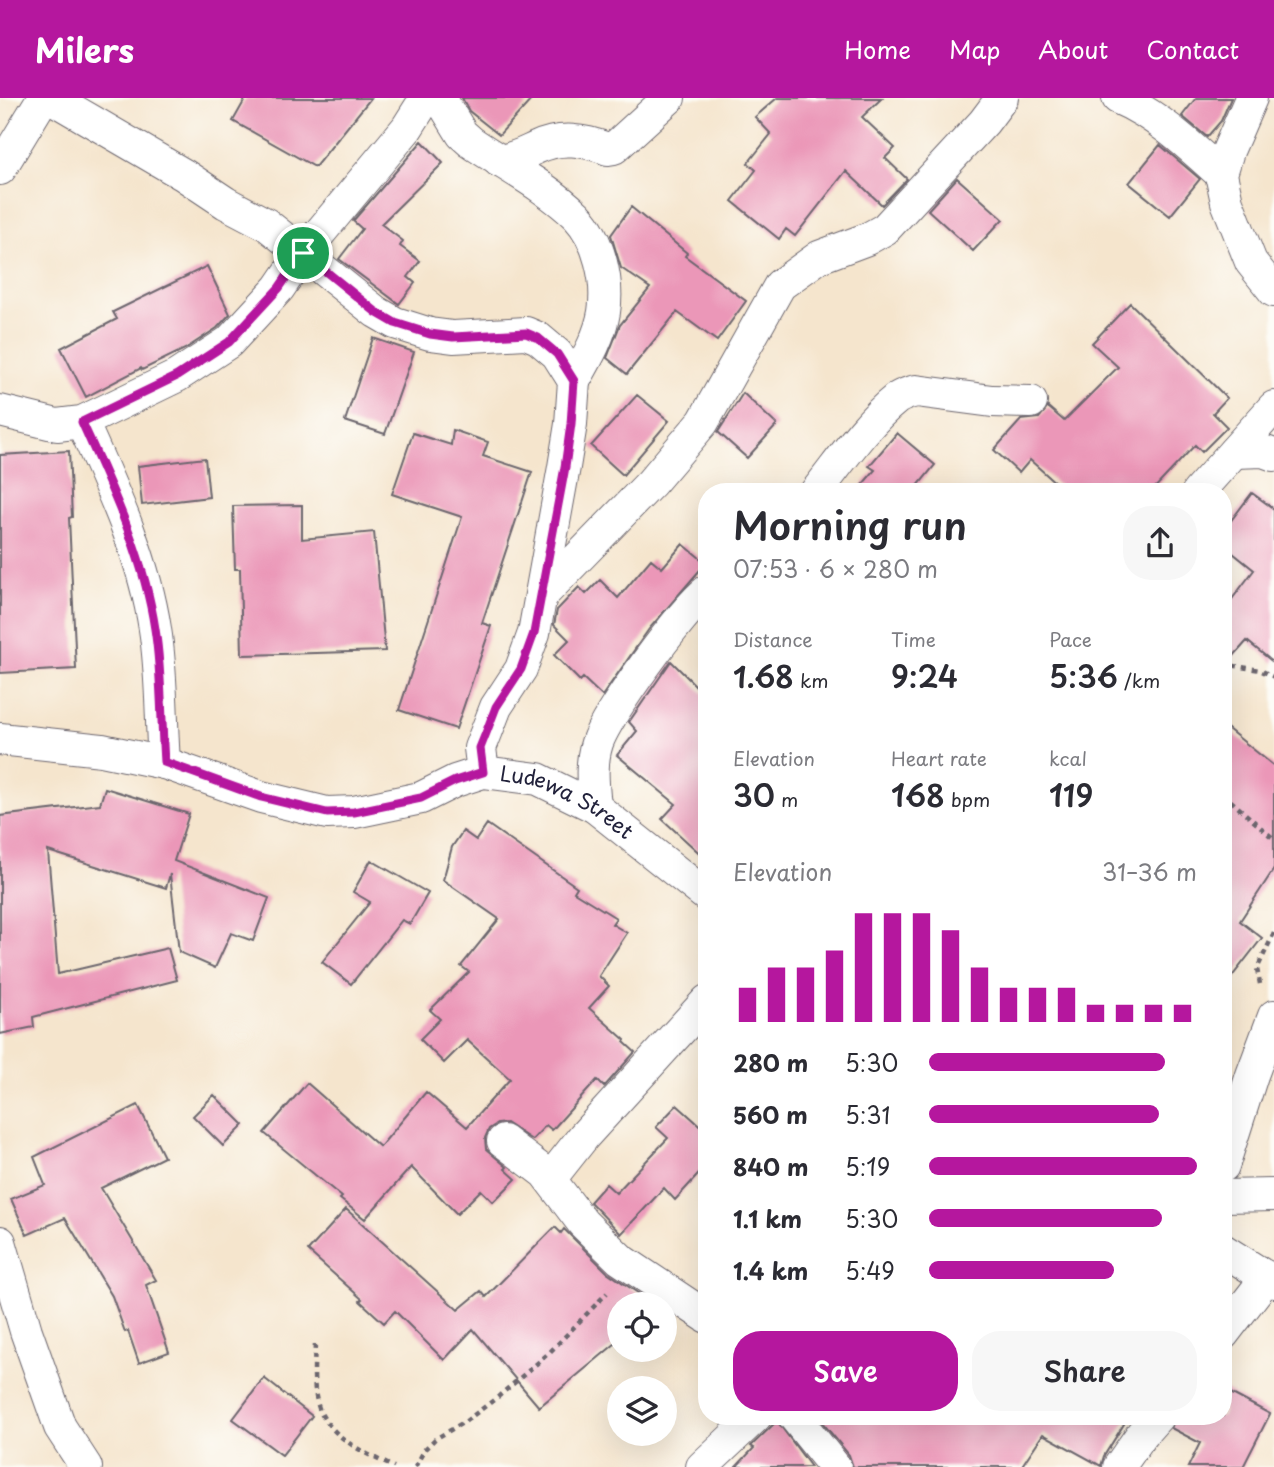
<!DOCTYPE html>
<meta charset="utf-8">
<style>
:root{--surface:#fff;--page:#f7f7f7;--text:#2b2b33;--muted:#7c7c81;--accent:#b5179e}
body{margin:0;font-family:"Playpen Sans",sans-serif;background:var(--page);color:var(--text);height:100vh;display:flex;flex-direction:column;font-size:26px;white-space:nowrap}
*{box-sizing:border-box;margin:0}
p{font-size:23px;color:var(--muted)}
.icon{flex:none;width:38px;height:38px;fill:none;stroke:currentColor;stroke-width:2;stroke-linecap:round;stroke-linejoin:round}
.map{position:relative;flex:1;overflow:hidden}
.details{position:absolute;left:698px;top:385px;width:534px;height:942px;display:flex;flex-direction:column;background:var(--surface);border-radius:28px;box-shadow:0 7px 28px #0002}
.details>*{flex:none}
.fabs{position:absolute;left:607px;top:1194px;display:grid;gap:14px}
.fabs a{display:grid;place-items:center;width:70px;height:70px;border-radius:50%;background:var(--surface);box-shadow:0 7px 28px #0002;font-size:35px}
.pin{position:absolute;display:grid;place-items:center;width:60px;height:60px;color:#fff;margin:-30px;border:4px solid #fff;border-radius:50%;box-shadow:0 2px 7px #0007}
.round{display:grid;place-items:center;flex:none;width:74px;height:74px;border-radius:28px;background:var(--page)}
.summary{display:flex;align-items:center;justify-content:space-between;height:119px;padding:0 35px}
h1{font-size:38px;font-weight:600;line-height:52px}
.stats{display:grid;grid-template-columns:repeat(3,1fr);gap:10px;height:119px;padding:7px 35px}
.stats div{display:grid;align-content:center}
.stats b{font-size:30px;font-weight:600}
.stats small{font-size:19px;font-weight:400}
.stats p{font-size:19px}
.chart{height:196px;padding:14px 35px}
.chart p{display:flex;justify-content:space-between}
.chart svg{width:100%;height:126px;margin-top:7px;stroke:var(--accent);stroke-width:6}
.cta{display:flex;gap:14px;margin-top:auto;padding:14px 35px}
.cta a{flex:1;height:80px;border-radius:28px;background:var(--accent);color:#fff;font-size:28px;font-weight:600;line-height:80px;text-align:center}
.cta a+a{background:var(--page);color:var(--text)}
ul{padding:0 35px;list-style:none;font-size:23px}
li{display:grid;grid-template-columns:112px 84px 1fr;align-items:center;height:52px}
li i{height:18px;border-radius:9px;background:var(--accent)}
header{display:flex;align-items:center;gap:42px;box-sizing:border-box;height:98px;padding:0 35px;background:var(--accent);color:#fff}
header strong{font-size:33px}
nav{display:flex;gap:38px;margin-inline-start:auto;font-size:24px}
.map>svg:first-child{display:block}
.building{fill:#eb97b8}
.lines{fill:none;stroke-linecap:round;stroke-linejoin:round}
.street-casing{stroke:#6c666e;stroke-width:34}
.path{stroke:#6c666e;stroke-width:4.5;stroke-dasharray:5 5;stroke-linecap:butt}
.street{stroke:#fff;stroke-width:32}
.route-casing{stroke:#fff;stroke-width:14}
.route{stroke:#b5179e;stroke-width:9}
.labels{text-anchor:middle;stroke-width:5;stroke-linejoin:round;paint-order:stroke}
.street-label{font-size:21px;fill:#22223b;stroke:#fdfcf7}
</style>
<header>
<strong>Milers</strong>
<nav><a>Home</a><a>Map</a><a>About</a><a>Contact</a></nav>
</header>
<div class="map">
<svg width="1274" height="1369" viewBox="0 0 1274 1369">
<rect width="100%" height="100%" fill="#fdfcf7"/>
<filter id="ink" filterUnits="userSpaceOnUse"><feTurbulence type="fractalNoise" baseFrequency=".0143" numOctaves="2"/><feDisplacementMap in="SourceGraphic" scale="14" xChannelSelector="R" yChannelSelector="G"/><feConvolveMatrix kernelMatrix="1 2 1 2 8 2 1 2 1" color-interpolation-filters="sRGB"/></filter>
<filter id="wash" filterUnits="userSpaceOnUse"><feTurbulence type="fractalNoise" baseFrequency=".00686" numOctaves="4" result="noise"/><feDisplacementMap in="SourceGraphic" scale="28" xChannelSelector="R" yChannelSelector="G"/><feGaussianBlur stdDeviation="1.57" result="paint"/><feColorMatrix in="noise" values="0 0 0 0 0 0 0 0 0 0 0 0 0 0 0 0 0 1.4 0 .05"/><feComposite in="paint" operator="in"/></filter>
<g filter="url(#wash)">
<rect width="100%" height="100%" fill="#f5e5cd"/>
<g id="blocks">
<path class="building" d="M246 0H371L315 69 233 23Z
M462 0H533L499 37 469 13Z
M777 0H882L862 19 895 50 885 60 907 81 882 107 846 73 795 138 786 131 779 141 732 103 756 72 748 65 771 36 755 19Z
M1196 0H1231L1221 23 1207 39 1182 18Z
M422 43 443 65 381 126 403 143 400 148 420 163 408 179 415 185 399 206 339 161 362 131 353 123Z
M1160 47 1200 81 1170 118 1129 85Z
M957 80 1003 121 973 153 928 112Z
M631 109 687 155 685 158 746 203 717 243 677 214 627 276 607 260 620 227 650 190 621 170 611 137Z
M207 168 230 216 217 230 185 251 142 272 141 270 86 299 61 250 117 221 113 214Z
M1130 205 1227 300 1213 315 1227 329 1202 354 1195 347 1151 394H1066L1030 362 1019 375 994 352 1021 322 1039 320 1048 309 1064 323 1118 269 1092 245Z
M373 240 414 254 385 336 345 323Z
M743 295 777 327 747 360 718 334Z
M637 297 669 323 623 377 591 348Z
M453 332 488 344 483 358 532 374 482 525 491 528 456 631 399 612 462 419 392 396 413 335 451 347Z
M897 335 935 367 913 394H856L875 372 869 368Z
M69 353 72 419 69 420 76 571 0 575V357Z
M205 360 209 399 142 407 138 368Z
M1252 395 1274 411V565L1247 543 1223 570V513L1254 472 1223 447V433Z
M302 407V441L374 434 385 553 242 557 240 471H235L233 408Z
M683 446 706 465 649 531 602 598 583 580 580 583 554 557 569 542 554 527 557 512 579 489 586 496 600 482 618 500 651 461 662 470Z
M671 563 707 599V762L662 721 676 706 617 657 637 633 629 624Z
M1223 627 1274 668V771L1240 823 1262 840 1223 890Z
M105 690 189 716 174 763 269 800 253 843 231 835 215 870 179 854 170 776 166 790 48 753 58 876 168 850 177 882 33 919 34 929 0 936V718L100 706Z
M487 726 577 789 574 794 616 820 612 826 627 835 599 878 609 888 589 910 625 942 624 944 635 954 604 989 597 982 552 1032 546 1027 532 1042 506 1025 497 1026 489 1031 485 1040 486 1051 507 1069 505 1071 516 1081 493 1104 481 1092 457 1116 411 1069 365 1121 340 1101 342 1099 264 1035 307 985 380 1049 426 994 467 1029 510 981 467 942 444 965 420 941 440 921 430 912 469 874 461 868 499 821 443 782 452 749 463 733 476 742Z
M371 762 428 795 410 826 402 822 351 886 322 864 370 804 353 794Z
M214 997 244 1027 223 1048 193 1018Z
M138 1007 164 1059 101 1090 156 1182 146 1187 169 1254 139 1265 128 1233 125 1234 112 1198 65 1120 27 1137 11 1101 45 1087 34 1059Z
M677 1007 707 1034V1067L675 1102 664 1090 621 1136 590 1104 606 1086 616 1095 668 1040 656 1029Z
M346 1111 458 1212 481 1193 486 1199 555 1129 561 1135 564 1131 607 1174 654 1206H620V1249L616 1245 539 1309 473 1231 444 1262 395 1213 384 1225 360 1203 362 1201 308 1153Z
M264 1280 312 1318 282 1357 233 1321Z
M1223 1291 1270 1316 1243 1369H1188L1200 1345 1171 1330 1176 1318H1223Z
M817 1318H1129L1104 1358 1101 1368 1043 1336 1021 1369H853L849 1357Z
M777 1323 811 1369H736L754 1350 751 1348Z"/>
</g>
</g>
<g filter="url(#ink)">
<use href="#blocks" fill-opacity="0" stroke="#6c666e" stroke-width="2"/>
<g class="lines">
<defs>
<g id="street">
<path d="M52 0 184 77 226 105 266 126 376 214 395 225 430 236 453 239 526 235 538 240 557 256 574 283 571 326 564 369 534 535 521 571 496 609 486 635 480 650 483 674"/>
<path d="M440 0 462 36 471 44C506 68 546 88 577 118 599 141 609 183 604 214 600 239 586 262 574 283"/>
<path d="M1118 0C1156 16 1190 48 1221 76"/>
<path d="M1251 0 1228 53 1221 76 1227 104 1251 164 1274 193"/>
<path d="M499 63C514 61 523 56 536 50 561 38 584 42 608 51L614 50 669 0"/>
<path d="M0 71 43 0"/>
<path d="M0 313 57 327 82 324 177 278 229 244 279 190 303 155 407 30 426 0"/>
<path d="M82 324C112 391 144 458 155 531 162 574 161 621 164 665"/>
<path d="M1234 354 1263 353 1274 357"/>
<path d="M816 394C840 364 866 325 896 301 903 296 909 295 916 293L992 303 1031 304"/>
<path d="M1198 394 1274 309"/>
<path d="M542 497 651 385 703 324 780 187 819 159 867 141 885 131 984 24 1002 0"/>
<path id="s1" d="M0 641 102 652 164 665 261 699 327 715 354 714 421 700 455 683 483 674 538 681 595 709 707 798"/>
<path d="M595 709C593 688 590 666 597 645 607 615 682 513 707 493"/>
<path d="M503 1043 545 1075 583 1125 620 1161 707 1219"/>
<path d="M1223 1068 1252 977 1274 918"/>
<path d="M550 1081 584 1038 707 903"/>
<path d="M1223 1098 1274 1097"/>
<path d="M0 1144 26 1233 60 1329 86 1369"/>
<path d="M1223 1152 1274 1184"/>
<path d="M1223 1236 1267 1179"/>
<path d="M794 1318 835 1369"/>
<path d="M702 1369 756 1318"/>
<path d="M1119 1369 1142 1336 1158 1318"/>
</g>
</defs>
<use href="#street" class="street-casing"/>
<path class="path" d="M1223 566 1260 572 1274 579
M1223 696 1274 741
M1260 886 1257 871 1274 835
M315 1247C314 1267 312 1293 320 1313 333 1341 368 1357 394 1369
M415 1369 425 1351 435 1341 466 1323 499 1298 549 1255 607 1195"/>
<use href="#street" class="street"/>
</g>
</g>
<g class="lines" filter="url(#ink)">
<defs>
<path id="route" d="M303 155 376 214 395 225 430 236 453 239 526 235 538 240 557 256 574 283 571 326 565 369 534 535 521 571 496 609 486 635 480 650 483 674 455 683 421 700 354 714 327 715 261 699 164 664C161 620 162 574 155 531 144 458 112 391 82 324L177 278 229 244 279 190Z"/>
</defs>
<use href="#route" class="route-casing"/>
<use href="#route" class="route"/>
</g>
<g class="labels">
<g class="street-label">
<text dy="7" stroke="none"><textPath href="#s1" startOffset="590">Ludewa Street</textPath></text>
</g>
</g>
</svg>
<div class="fabs">
<a><svg class="icon" aria-label="locate" viewBox="0 0 24 24"><circle cx="12" cy="12" r="6"/><path d="M12 2v4M12 18v4M2 12h4M18 12h4"/></svg></a>
<a><svg class="icon" aria-label="layers" viewBox="0 0 24 24"><path d="M12 4l9 5-9 5-9-5zM3 14l9 5 9-5"/></svg></a>
</div>
<div class="pin" style="left:303px;top:155px;background:#1e9e55"><svg class="icon" aria-label="arrive" viewBox="0 0 24 24"><path d="M6 21V4h12l-3 4 3 4H6"/></svg></div>
<section class="details">
<div class="summary"><div><h1>Morning run</h1><p>07:53 · 6 × 280 m</p></div><a class="round"><svg class="icon" aria-label="share" viewBox="0 0 24 24"><path d="M12 15V3M7 8l5-5 5 5M5 13v7h14v-7"/></svg></a></div>
<div class="stats">
<div><p>Distance</p><b>1.68<small> km</small></b></div>
<div><p>Time</p><b>9:24</b></div>
<div><p>Pace</p><b>5:36<small> /km</small></b></div>
</div>
<div class="stats">
<div><p>Elevation</p><b>30<small> m</small></b></div>
<div><p>Heart rate</p><b>168<small> bpm</small></b></div>
<div><p>kcal</p><b>119</b></div>
</div>
<div class="chart"><p><span>Elevation</span>31–36 m</p>
<svg viewBox="0 0 160 44" preserveAspectRatio="none"><path d="M5 44V32M15 44V25M25 44V25M35 44V19M45 44V6M55 44V6M65 44V6M75 44V12M85 44V25M95 44V32M105 44V32M115 44V32M125 44V38M135 44V38M145 44V38M155 44V38"/></svg>
</div>
<ul>
<li><b>280 m</b>5:30<i style="width:88%"></i></li>
<li><b>560 m</b>5:31<i style="width:86%"></i></li>
<li><b>840 m</b>5:19<i style="width:100%"></i></li>
<li><b>1.1 km</b>5:30<i style="width:87%"></i></li>
<li><b>1.4 km</b>5:49<i style="width:69%"></i></li>
</ul>
<div class="cta"><a>Save</a><a>Share</a></div>
</section>
</div>
